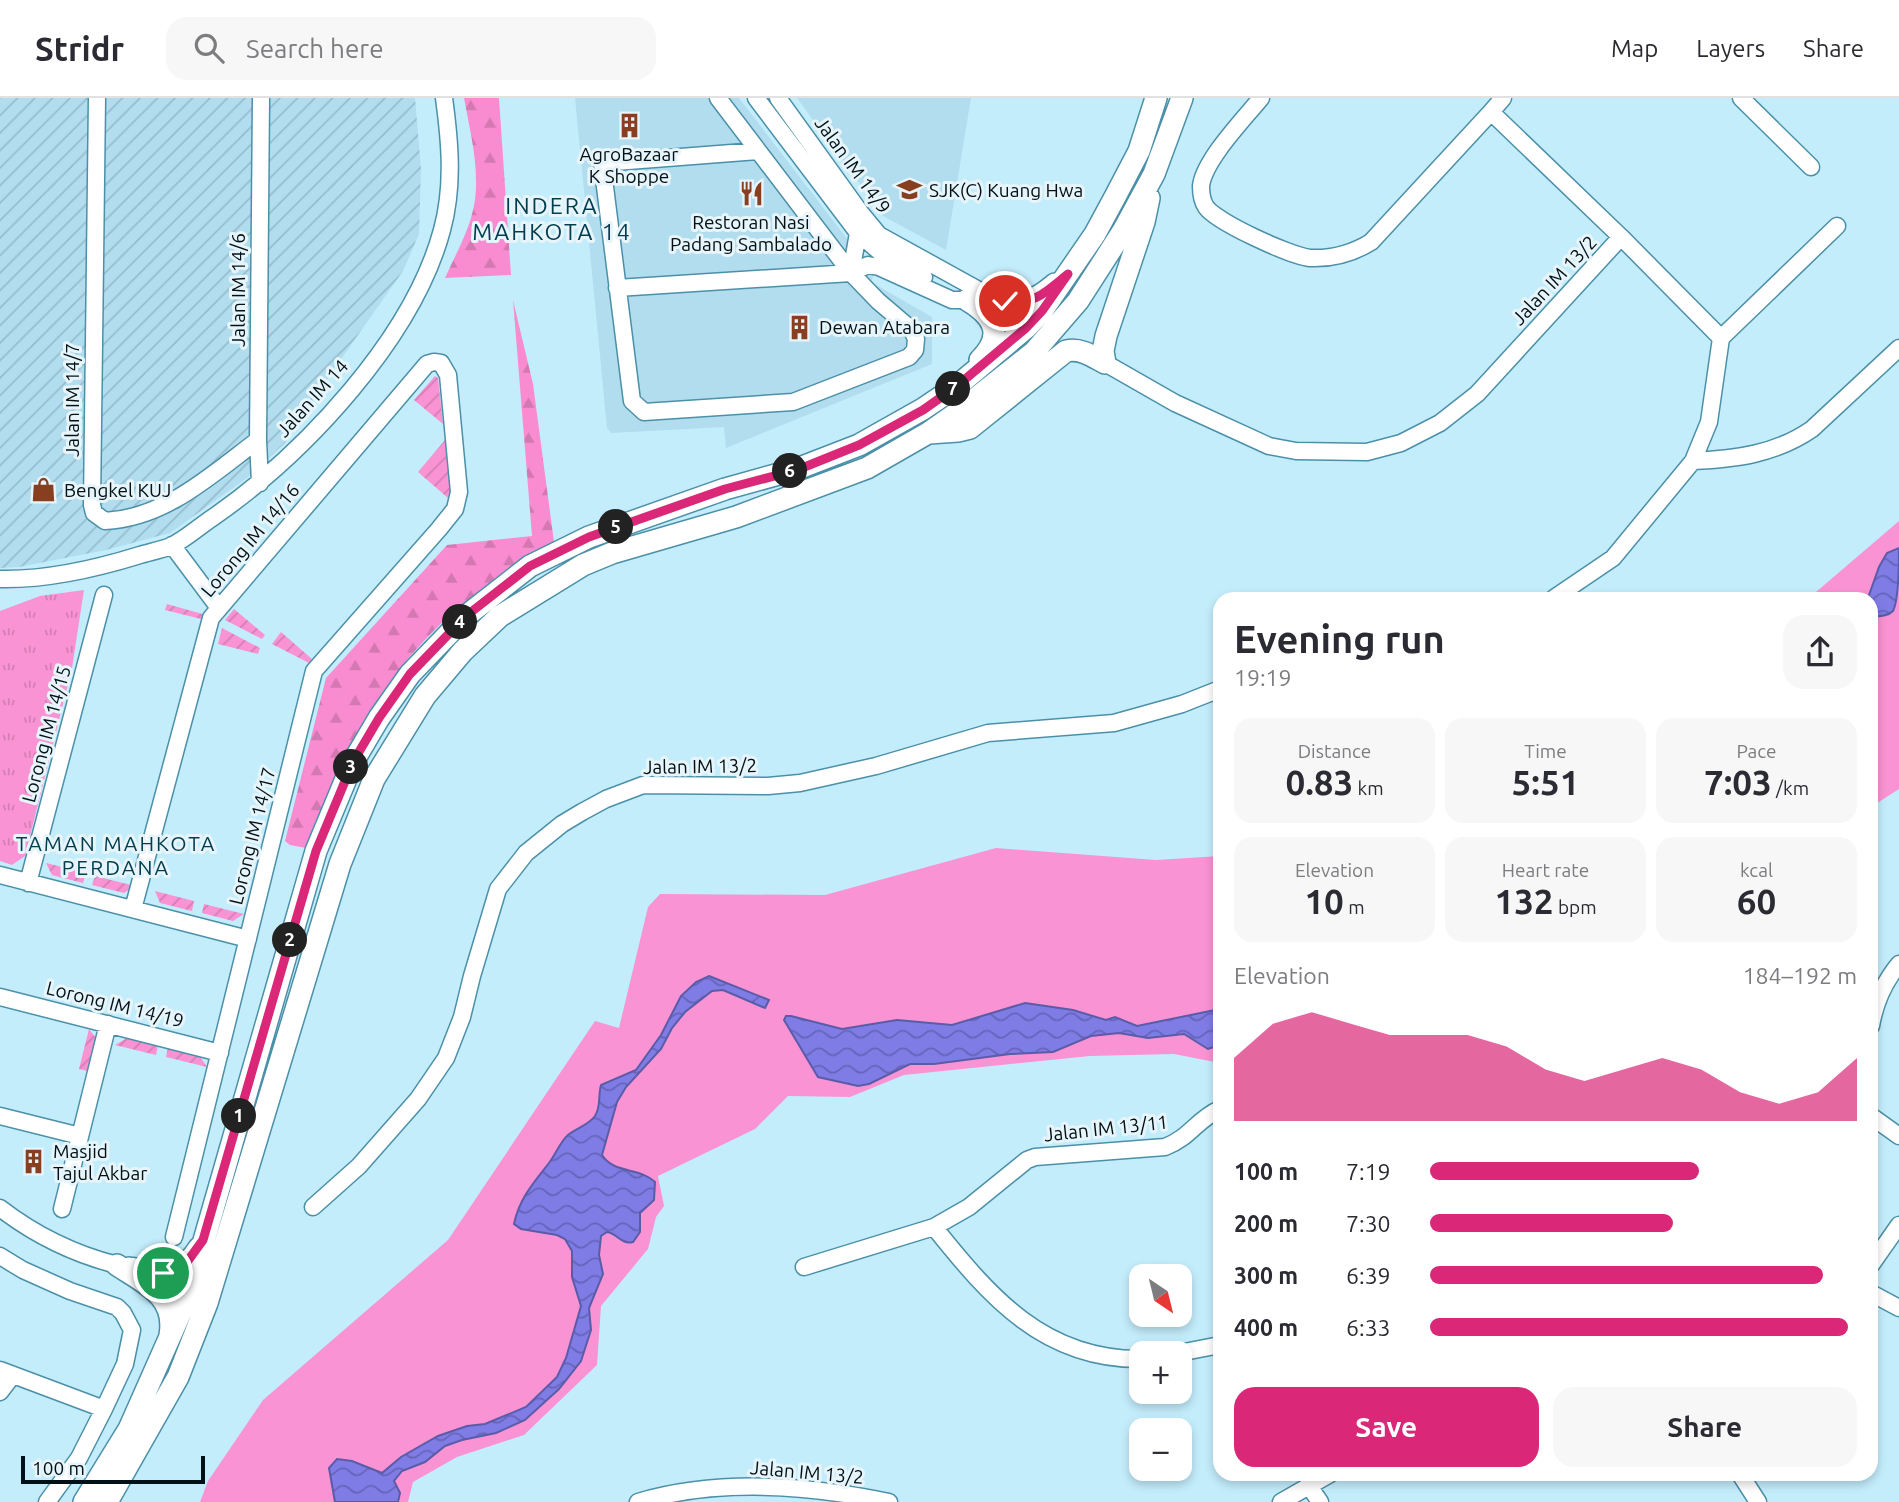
<!DOCTYPE html>
<meta charset="utf-8">
<style>
:root{--surface:#fff;--page:#f7f7f7;--text:#2b2b33;--muted:#7c7c81;--line:#e1e1e2;--accent:#db2777}
body{margin:0;font-family:Ubuntu,sans-serif;background:var(--page);color:var(--text);height:100vh;display:flex;flex-direction:column;font-size:26px;white-space:nowrap}
*{box-sizing:border-box;margin:0}
p{font-size:23px;color:var(--muted)}
.icon{flex:none;width:38px;height:38px;fill:none;stroke:currentColor;stroke-width:2;stroke-linecap:round;stroke-linejoin:round}
.map{position:relative;flex:1;overflow:hidden}
.drawer{position:absolute;left:1213px;top:494px;width:665px;height:889px;display:flex;flex-direction:column;background:var(--surface);border-radius:21px;box-shadow:0 4px 10px #0003}
.drawer>*{flex:none}
.needle{width:46px;rotate:145deg}
.tools{position:absolute;left:1129px;top:1166px;display:grid;gap:14px}
.tools a{display:grid;place-items:center;width:63px;height:63px;border-radius:14px;background:var(--surface);box-shadow:0 4px 10px #0003;font-size:35px}
.scale{position:absolute;left:21px;bottom:18px;width:184px;box-sizing:border-box;padding-left:7px;border:4px solid #001017;border-top:0;font-size:19px;line-height:24px;white-space:nowrap;color:#001017;-webkit-text-stroke:5px #e7f5fa;paint-order:stroke}
.pin{position:absolute;display:grid;place-items:center;width:60px;height:60px;color:#fff;margin:-30px;border:4px solid #fff;border-radius:50%;box-shadow:0 2px 7px #0007}
.km{position:absolute;width:35px;height:35px;margin:-18px;border-radius:50%;background:#222;color:#fff;font-size:19px;line-height:35px;text-align:center}
.round{display:grid;place-items:center;flex:none;width:74px;height:74px;border-radius:21px;background:var(--page)}
.headline{display:flex;align-items:center;justify-content:space-between;height:119px;padding:0 21px}
h1{font-size:38px;font-weight:700;line-height:52px}
.metrics{display:grid;grid-template-columns:repeat(3,1fr);gap:10px;height:119px;padding:7px 21px}
.metrics div{display:grid;align-content:center;border-radius:18px;background:var(--page);text-align:center}
.metrics b{font-size:35px;font-weight:700}
.metrics small{font-size:19px;font-weight:400}
.metrics p{font-size:19px}
.chart{height:196px;padding:14px 21px}
.chart p{display:flex;justify-content:space-between}
.chart svg{width:100%;height:126px;margin-top:7px;fill:var(--accent);opacity:.7}
.primary-button{display:flex;gap:14px;margin-top:auto;padding:14px 21px}
.primary-button a{flex:1;height:80px;border-radius:21px;background:var(--accent);color:#fff;font-size:28px;font-weight:700;line-height:80px;text-align:center}
.primary-button a+a{background:var(--page);color:var(--text)}
ul{padding:0 21px;list-style:none;font-size:23px}
li{display:grid;grid-template-columns:112px 84px 1fr;align-items:center;height:52px}
li i{height:18px;border-radius:9px;background:var(--accent)}
header{display:flex;align-items:center;gap:42px;box-sizing:border-box;height:98px;padding:0 35px;background:var(--surface);border-bottom:2px solid var(--line)}
header strong{font-size:33px}
nav{display:flex;gap:38px;margin-inline-start:auto;font-size:24px}
.search{width:490px;height:63px;background:var(--page);display:flex;align-items:center;gap:18px;box-sizing:border-box;padding:0 24px;border-radius:21px;color:var(--muted);font-size:26px}
.map>svg:first-child{display:block}
.built{fill:#b1ddef}
.industrial{fill:url(#industrial-furrows)}
.grass{fill:#f993d3}
.forest{fill:url(#forest-firs)}
.park{fill:url(#park-tufts)}
.garden{fill:url(#garden-furrows)}
.water{fill:url(#water-waves);stroke:#5a5ca8;stroke-width:2}
.lines{fill:none;stroke-linecap:round;stroke-linejoin:round}
.minor-casing{stroke:#4b90a8;stroke-width:19}
.major-casing{stroke:#4b90a8;stroke-width:24}
.minor{stroke:#fff;stroke-width:16}
.major{stroke:#fff;stroke-width:21}
.route-casing{stroke:#fff;stroke-width:14}
.route{stroke:#db2777;stroke-width:9}
.labels{text-anchor:middle;stroke-width:6;stroke-linejoin:round;paint-order:stroke}
.poi-label{font-size:19px;fill:#001017;stroke:#e7f5fa;text-anchor:start}
.street-label{font-size:19px;fill:#001017;stroke:#e7f5fa}
.neighbourhood-label{font-size:21px;letter-spacing:2px;fill:#003e4f;stroke:#e7f5fa}
.quarter-label{font-size:23px;letter-spacing:2px;fill:#003e4f;stroke:#e7f5fa}
</style>
<header>
<strong>Stridr</strong>
<div class="search"><svg class="icon" aria-label="search" viewBox="0 0 24 24"><circle cx="10" cy="10" r="6"/><path d="M15 15l6 6"/></svg>Search here</div>
<nav><a>Map</a><a>Layers</a><a>Share</a></nav>
</header>
<div class="map">
<svg width="1899" height="1404" viewBox="0 0 1899 1404">
<defs>
<pattern id="industrial-furrows" width="10" height="10" patternUnits="userSpaceOnUse" patternTransform="scale(1.75)"><rect width="10" height="10" fill="#b1ddef"/><path d="M-1 1l2-2M0 10L10 0M9 11l2-2" fill="none" stroke="#96bdcc"/></pattern>
<pattern id="forest-firs" width="22" height="20" patternUnits="userSpaceOnUse" patternTransform="scale(1.75)"><rect width="22" height="20" fill="#f98cd0"/><path d="M5 1l3.5 6h-7zM16 11l3.5 6h-7z" fill="#d478b2"/></pattern>
<pattern id="park-tufts" width="24" height="20" patternUnits="userSpaceOnUse" patternTransform="scale(1.75)"><rect width="24" height="20" fill="#f993d3"/><path d="M3 7l-1-3M5 7V3M7 7l1-3M15 17l-1-3M17 17v-4M19 17l1-3" fill="none" stroke="#d47eb4"/></pattern>
<pattern id="garden-furrows" width="10" height="10" patternUnits="userSpaceOnUse" patternTransform="scale(1.75)"><rect width="10" height="10" fill="#f993d3"/><path d="M-1 1l2-2M0 10L10 0M9 11l2-2" fill="none" stroke="#d47eb4"/></pattern>
<pattern id="water-waves" width="16" height="10" patternUnits="userSpaceOnUse" patternTransform="scale(1.75)"><rect width="16" height="10" fill="#807ce6"/><path d="M0 5q4-4 8 0t8 0" fill="none" stroke="#6664b9"/></pattern>
</defs>
<rect width="100%" height="100%" fill="#c4edfc"/>
<path class="built" d="M575 0H739L874 176 871 184 932 219V266L726 350 724 329 611 335 607 330Z
M797 0H971L946 152 883 118Z"/>
<path class="industrial" d="M0 0H415L421 71 419 136 403 173 334 271 285 345 247 380 170 435 106 452 19 469 0 470Z"/>
<path class="grass" d="M1899 423V691L1871 709V500H1809Z
M996 750 1156 762 1220 758V965L1174 956 1090 958 904 977 850 999 788 998 755 1031 658 1078 664 1108 656 1119 648 1151 601 1208 597 1267 524 1337 457 1359 413 1384 408 1404H200L208 1383 263 1302 448 1142 595 923 619 930 648 809 660 796 825 797Z"/>
<path class="forest" d="M464 0H499L511 177 445 180C454 160 465 140 471 120 483 81 471 39 464 0Z
M513 202 533 286 554 444C481 485 417 537 374 609 365 625 358 642 350 658 335 689 321 719 306 750L290 747 285 743 326 580 447 447 532 438Z"/>
<path class="park" d="M84 492 72 570 25 758 12 767 0 763V513L40 498Z"/>
<path class="garden" d="M435 278 438 280 443 326 414 302Z
M445 342 451 389 448 400 418 374Z
M167 506 206 517 205 522 165 512Z
M234 511 265 537 262 541 225 522Z
M222 530 260 550 258 556 218 546Z
M281 534 312 561 309 565 272 546Z
M46 765 86 775 83 785 52 777Z
M95 778 135 788 124 795 92 787Z
M155 793 194 803 192 813 160 805Z
M204 806 244 816 233 823 202 815Z
M89 931 96 940 87 973 79 971Z
M127 940 158 947 156 957 115 947Z
M168 949 199 957 207 969 166 959Z"/>
<path class="water" d="M1899 450C1899 465 1899 502 1893 513 1887 519 1878 518 1871 519V500H1868L1879 469 1887 455Z
M709 878 769 902 765 910 723 892 712 893 685 914 672 930 661 951 626 989 617 1004 602 1057C614 1076 639 1069 655 1084L654 1102 640 1115V1134L633 1144C621 1147 617 1135 607 1134L601 1138 599 1157 603 1176 589 1210 591 1232 581 1263 559 1291 525 1322 496 1335 462 1342 445 1348 425 1364 402 1373 394 1383 400 1395 398 1404H335L329 1370 337 1361 352 1363 382 1375 401 1359 438 1338 467 1328 485 1326 526 1309 557 1279 566 1260 581 1208 572 1179V1153L565 1141 557 1137 521 1131 514 1126C519 1101 534 1084 549 1065 556 1056 560 1044 568 1037 576 1030 589 1027 595 1018 601 1009 598 998 601 987L636 972 661 937 681 898 696 884Z
M1025 905 1073 912 1106 922 1115 919 1137 928 1220 911V947L1208 951 1184 936 1148 940 1119 935 1091 938 1053 954 1010 956 934 966H910L869 986 858 988 818 979 784 922 786 918H791L842 931 897 922 952 927Z"/>
<g class="lines">
<defs>
<path id="minor" d="M97 0 92 407 94 415 105 423C166 420 211 377 258 342
M718 0 851 175 878 203 912 232 916 241 915 252 909 259 793 304 644 314 632 303 602 65 758 53
M756 0 858 135 881 155 924 179
M778 0 860 114 879 137 993 200 1014 204
M1261 0C1244 21 1204 62 1201 88 1201 94 1202 103 1206 109 1216 124 1291 158 1310 160 1333 161 1353 155 1371 144L1491 14 1621 139
M1741 0 1811 69
M1491 14 1503 0
M851 175 858 135
M617 190 851 175 868 167 879 169 952 202H967
M1721 240 1837 128
M1105 265 1175 305 1269 348 1296 353 1367 354 1401 345 1440 325 1477 296 1621 139 1721 240 1709 324 1693 363 1613 460 1554 500
M1693 363C1736 361 1776 356 1812 331L1899 250
M260 385 258 342 261 0
M172 447 219 510
M0 481C47 482 95 471 140 457 150 454 161 452 171 448 186 441 201 427 215 418 305 355 413 240 442 132 454 88 450 44 444 0
M0 777 248 841
M28 785 104 497
M133 811 211 520 427 266 434 264 441 265 448 277 459 394 455 411 439 431 314 573 174 1139
M0 899 220 955
M1871 928C1875 905 1884 884 1899 866
M0 1018 80 1038
M1871 1018 1899 1038
M313 1109 359 1068 418 1001 446 960 462 919 472 878 498 791 526 755 562 726 582 714 606 701 643 687 768 688 800 685 876 668 988 635 1114 625 1182 606 1220 591
M0 1110C35 1137 74 1156 117 1167
M62 1111 108 926
M934 1129C990 1199 1044 1262 1141 1261
M0 1158 23 1172 70 1193 117 1209 123 1215 132 1232 125 1266 104 1311 79 1360 47 1404
M1871 1167 1899 1127
M804 1169 934 1129 969 1109 1027 1062 1035 1059 1165 1049C1191 1039 1196 1022 1220 1011
M1871 1195 1899 1210
M1179 1255 1220 1247
M0 1272 104 1311
M0 1294 13 1277
M1740 1376 1758 1404
M1309 1388 1320 1404
M638 1404C719 1380 808 1387 889 1404
M1281 1404 1330 1376"/>
<path id="major" d="M967 202C994 218 1005 237 980 262
M1014 204C1032 204 1042 197 1055 186
M1105 265 1103 253 1106 238 1144 124 1149 100
M929 335 958 333 970 330 1066 253C1081 250 1092 258 1105 265
M117 1167C144 1185 177 1198 170 1237
M129 1170C158 1175 181 1180 199 1150
M84 1404 129 1331 188 1198 316 753 353 664 379 620 410 576 466 518 530 468 589 439 725 391 797 371 859 347 923 311 957 288 1026 230 1042 213 1095 136 1115 99 1139 53 1156 0
M107 1404 178 1279 207 1205 340 766 374 681 425 598 463 553 500 518 583 467 612 455 736 419 867 370 928 335 961 312 1034 254 1078 203 1123 133 1154 76 1182 0"/>
</defs>
<use href="#minor" class="minor-casing"/>
<use href="#major" class="major-casing"/>
<use href="#minor" class="minor"/>
<use href="#major" class="major"/>
</g>
<g class="lines">
<defs>
<path id="route" d="M163 1175 187 1164 203 1142 316 753 353 664 379 620 410 576 466 518 530 468 589 439 725 391 797 372 859 347 923 312 957 288 1026 230 1042 213 1068 176C1046 194 1035 207 1005 203"/>
</defs>
<use href="#route" class="route-casing"/>
<use href="#route" class="route"/>
</g>
<defs>
<symbol id="building-bare" viewBox="-9 -9 18 18"><path d="M-4-6H4V6H1V3H-1V6H-4ZM-2.5-4.3h1.7v1.8h-1.7ZM.8-4.3h1.7v1.8H.8ZM-2.5-1h1.7V.8h-1.7ZM.8-1h1.7V.8H.8Z" fill="#873f20" stroke="#e7f5fa" stroke-width="2.5" paint-order="stroke"/></symbol>
<symbol id="school-bare" viewBox="-9 -9 18 18"><path d="M0-5L7-2L0 1L-7-2ZM-4 1L0 2.5L4 1V4Q0 6-4 4Z" fill="#873f20" stroke="#e7f5fa" stroke-width="2.5" paint-order="stroke"/></symbol>
<symbol id="restaurant-bare" viewBox="-9 -9 18 18"><path d="M-5-6h1v4h1v-4h1v4h1v-4h1v5L-1.5 .5V6h-2V.5L-5-1ZM5-6V6H3V1.5H1.5Q1.5-4 5-6Z" fill="#873f20" stroke="#e7f5fa" stroke-width="2.5" paint-order="stroke"/></symbol>
<symbol id="shop-bare" viewBox="-9 -9 18 18"><path d="M-5-2.5h2.3a2.7 3.5 0 0 1 5.4 0H5L5.5 6h-11ZM-1.5-2.5h3a1.5 2.3 0 0 0-3 0Z" fill="#873f20" stroke="#e7f5fa" stroke-width="2.5" paint-order="stroke"/></symbol>
</defs>
<g fill-rule="evenodd">
<use href="#building-bare" x="612" y="10" width="35" height="35"/>
<use href="#school-bare" x="892" y="74" width="35" height="35"/>
<use href="#restaurant-bare" x="734" y="78" width="35" height="35"/>
<use href="#building-bare" x="782" y="212" width="35" height="35"/>
<use href="#shop-bare" x="26" y="374" width="35" height="35"/>
<use href="#building-bare" x="16" y="1046" width="35" height="35"/>
</g>
<g class="labels">
<g class="poi-label">
<text x="629" y="63" text-anchor="middle">AgroBazaar<tspan x="629" dy="22">K Shoppe</tspan></text>
<text x="929" y="99">SJK(C) Kuang Hwa</text>
<text x="751" y="131" text-anchor="middle">Restoran Nasi<tspan x="751" dy="22">Padang Sambalado</tspan></text>
<text x="819" y="236">Dewan Atabara</text>
<text x="64" y="399">Bengkel KUJ</text>
<text x="53" y="1060">Masjid<tspan x="53" dy="22">Tajul Akbar</tspan></text>
</g>
<g class="street-label">
<text transform="translate(853 67) rotate(54)" y="7">Jalan IM 14/9</text>
<text transform="translate(1554 182) rotate(-47)" y="7">Jalan IM 13/2</text>
<text transform="translate(238 192) rotate(-90)" y="7">Jalan IM 14/6</text>
<text transform="translate(312 300) rotate(-48)" y="7">Jalan IM 14</text>
<text transform="translate(72 302) rotate(-90)" y="7">Jalan IM 14/7</text>
<text transform="translate(250 442) rotate(-50)" y="7">Lorong IM 14/16</text>
<text transform="translate(46 636) rotate(-75)" y="7">Lorong IM 14/15</text>
<text transform="translate(700 668) rotate(-1)" y="7">Jalan IM 13/2</text>
<text transform="translate(252 738) rotate(-76)" y="7">Lorong IM 14/17</text>
<text transform="translate(115 906) rotate(14)" y="7">Lorong IM 14/19</text>
<text transform="translate(1106 1030) rotate(-6)" y="7">Jalan IM 13/11</text>
<text transform="translate(807 1374) rotate(5)" y="7">Jalan IM 13/2</text>
</g>
<g class="neighbourhood-label">
<text x="116" y="753">TAMAN MAHKOTA<tspan x="116" dy="24">PERDANA</tspan></text>
</g>
<g class="quarter-label">
<text x="552" y="116">INDERA<tspan x="552" dy="26">MAHKOTA 14</tspan></text>
</g>
</g>
</svg>
<div class="tools">
<a><svg class="needle" viewBox="-14 -14 28 28"><path d="M0-13l5 13h-10z" fill="#e53935"/><path d="M0 13l5-13h-10z" fill="#7c7c81"/></svg></a>
<a>+</a>
<a>−</a>
</div>
<div class="scale">100 m</div>
<div class="pin" style="left:163px;top:1175px;background:#1e9e55"><svg class="icon" aria-label="arrive" viewBox="0 0 24 24"><path d="M6 21V4h12l-3 4 3 4H6"/></svg></div>
<div class="pin" style="left:1005px;top:203px;background:#d93025"><svg class="icon" aria-label="check" viewBox="0 0 24 24"><path d="M5 12l5 5 9-10"/></svg></div>
<b class="km" style="left:239px;top:1018px">1</b>
<b class="km" style="left:290px;top:842px">2</b>
<b class="km" style="left:351px;top:669px">3</b>
<b class="km" style="left:460px;top:524px">4</b>
<b class="km" style="left:616px;top:429px">5</b>
<b class="km" style="left:790px;top:373px">6</b>
<b class="km" style="left:953px;top:291px">7</b>
<section class="drawer">
<div class="headline"><div><h1>Evening run</h1><p>19:19</p></div><a class="round"><svg class="icon" aria-label="share" viewBox="0 0 24 24"><path d="M12 15V3M7 8l5-5 5 5M5 13v7h14v-7"/></svg></a></div>
<div class="metrics">
<div><p>Distance</p><b>0.83<small> km</small></b></div>
<div><p>Time</p><b>5:51</b></div>
<div><p>Pace</p><b>7:03<small> /km</small></b></div>
</div>
<div class="metrics">
<div><p>Elevation</p><b>10<small> m</small></b></div>
<div><p>Heart rate</p><b>132<small> bpm</small></b></div>
<div><p>kcal</p><b>60</b></div>
</div>
<div class="chart"><p><span>Elevation</span>184–192 m</p>
<svg viewBox="0 0 160 44" preserveAspectRatio="none"><path d="M0 44V22L10 10L20 6L30 10L40 14L50 14L60 14L70 18L80 26L90 30L100 26L110 22L120 26L130 34L140 38L150 34L160 22V44z"/></svg>
</div>
<ul>
<li><b>100 m</b>7:19<i style="width:63%"></i></li>
<li><b>200 m</b>7:30<i style="width:57%"></i></li>
<li><b>300 m</b>6:39<i style="width:92%"></i></li>
<li><b>400 m</b>6:33<i style="width:98%"></i></li>
</ul>
<div class="primary-button"><a>Save</a><a>Share</a></div>
</section>
</div>
